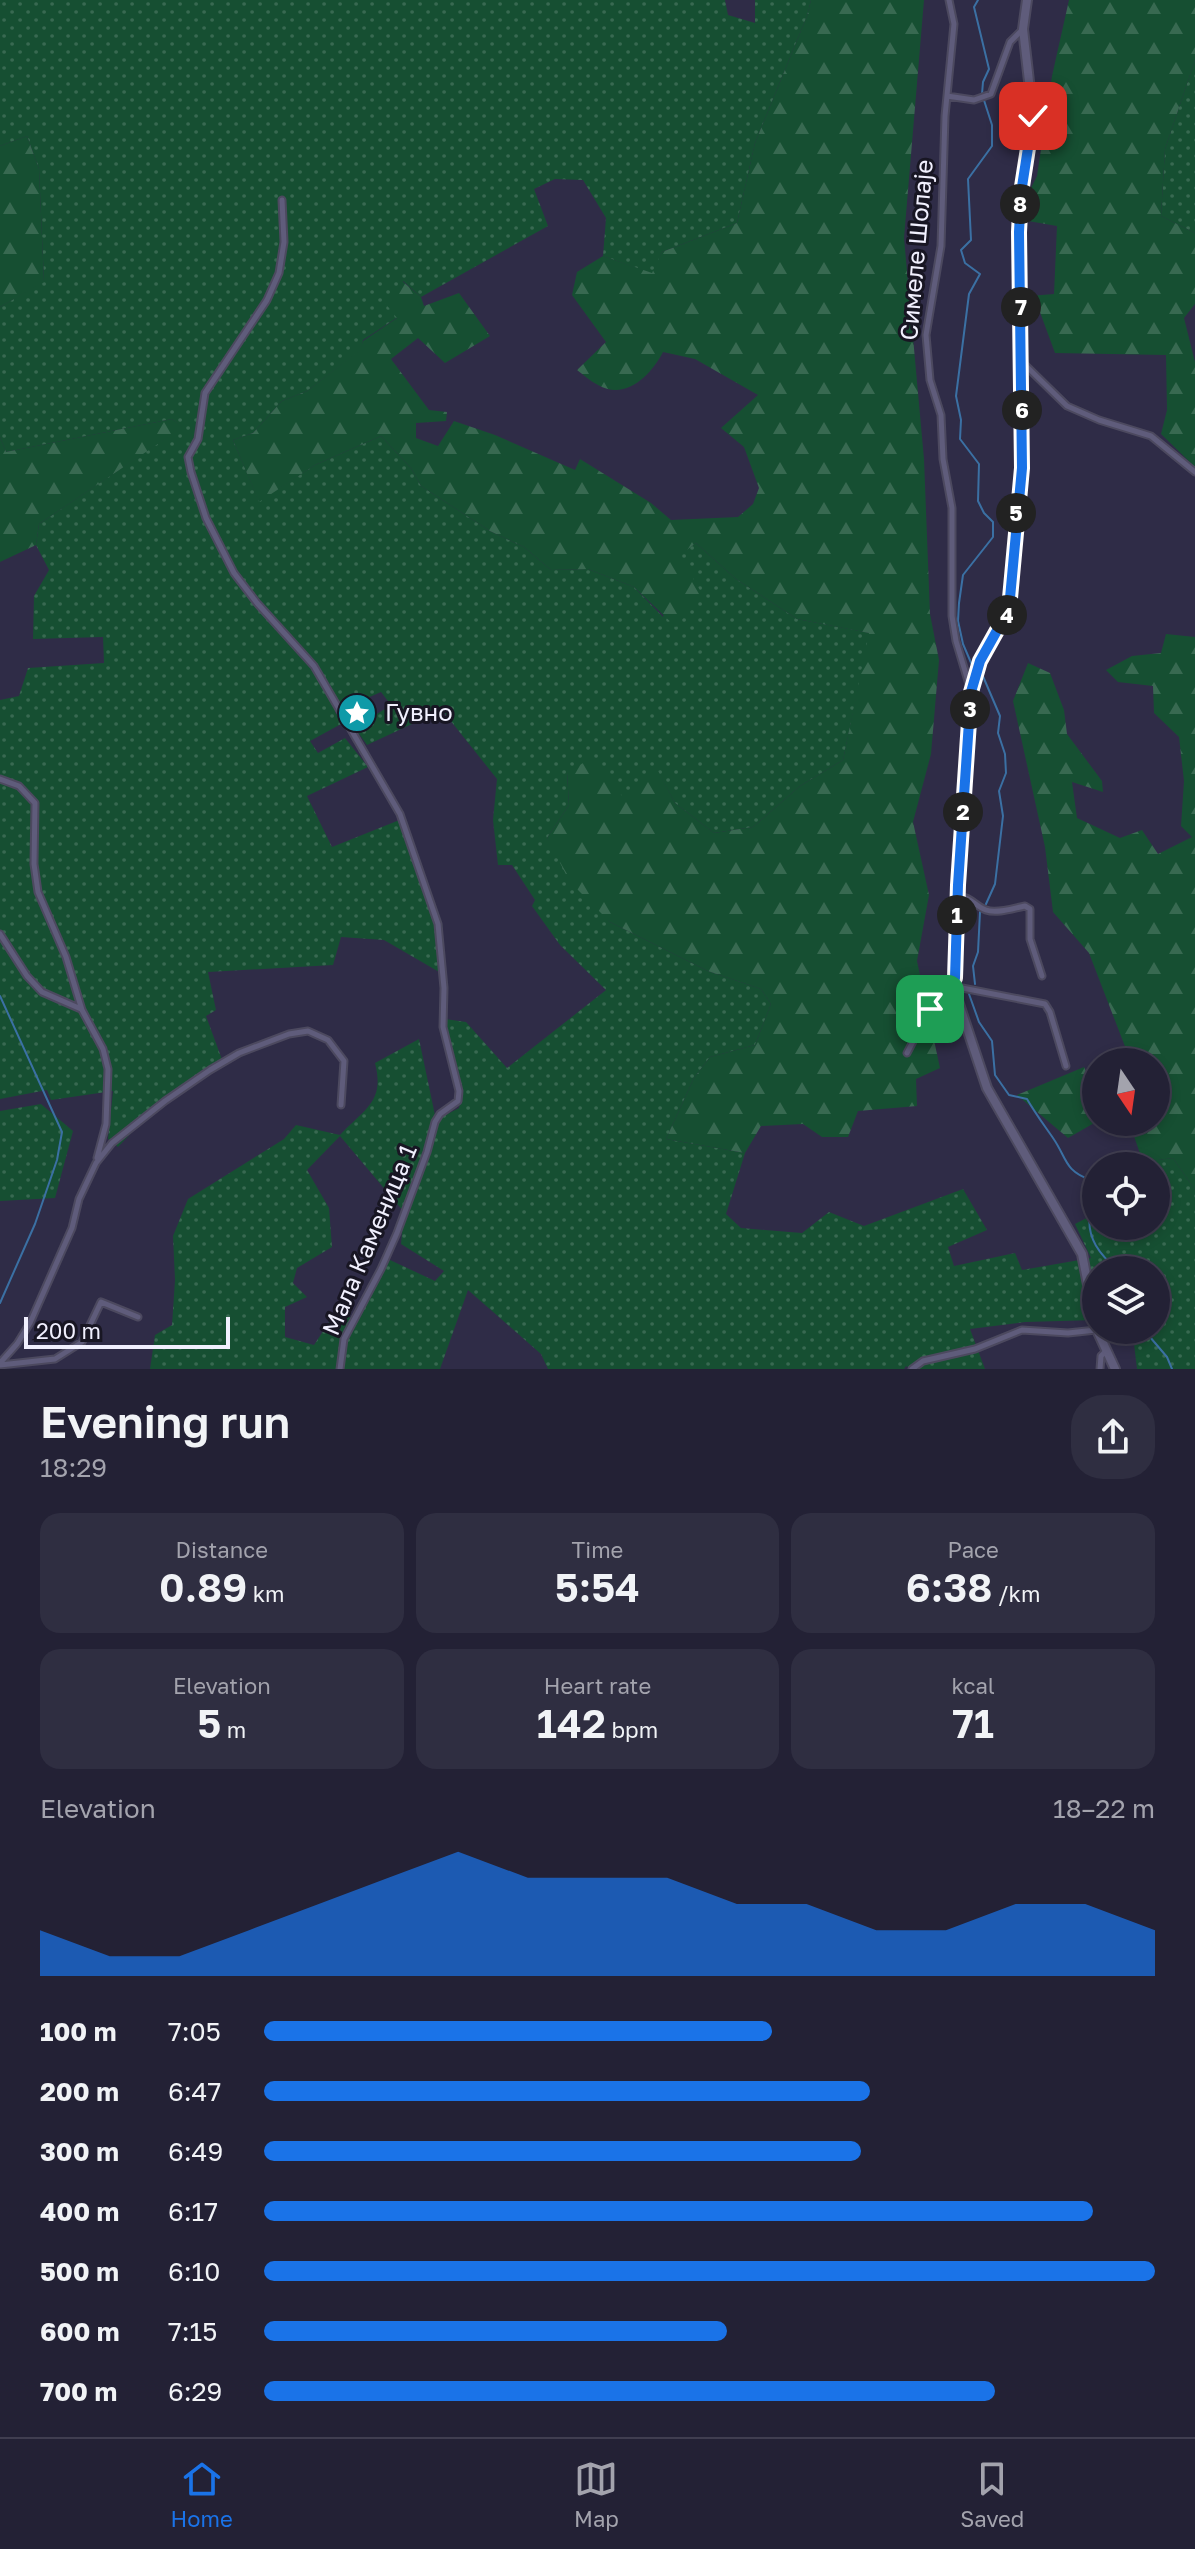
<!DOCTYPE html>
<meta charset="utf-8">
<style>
:root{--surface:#232135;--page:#2f2e41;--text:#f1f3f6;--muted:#a3a3ad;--line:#403e50;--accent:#1a73e8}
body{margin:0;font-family:"Golos Text",sans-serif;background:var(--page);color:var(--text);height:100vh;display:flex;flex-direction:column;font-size:30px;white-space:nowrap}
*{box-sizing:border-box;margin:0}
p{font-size:26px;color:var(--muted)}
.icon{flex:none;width:44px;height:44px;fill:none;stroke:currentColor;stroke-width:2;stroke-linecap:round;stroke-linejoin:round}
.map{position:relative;height:1369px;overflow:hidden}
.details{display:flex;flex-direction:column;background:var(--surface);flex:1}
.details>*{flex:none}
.needle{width:52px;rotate:167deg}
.fabs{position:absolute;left:1082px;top:1048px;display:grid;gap:16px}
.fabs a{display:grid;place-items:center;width:88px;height:88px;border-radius:50%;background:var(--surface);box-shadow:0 4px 12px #0003,0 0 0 2px var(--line);font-size:40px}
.scale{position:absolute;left:24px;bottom:20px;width:206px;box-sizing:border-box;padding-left:8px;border:4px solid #f1f0fe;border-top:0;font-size:22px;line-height:28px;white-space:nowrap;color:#f1f0fe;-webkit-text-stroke:6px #181623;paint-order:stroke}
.pin{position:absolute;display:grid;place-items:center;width:68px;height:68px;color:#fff;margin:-34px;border-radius:16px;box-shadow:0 4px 12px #0006}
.km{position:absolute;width:40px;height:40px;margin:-20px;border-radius:50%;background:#222;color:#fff;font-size:22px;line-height:40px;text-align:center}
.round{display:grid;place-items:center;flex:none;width:84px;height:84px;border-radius:32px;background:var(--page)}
.summary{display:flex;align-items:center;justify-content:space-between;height:136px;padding:0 40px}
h1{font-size:44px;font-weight:600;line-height:60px}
.figures{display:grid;grid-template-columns:repeat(3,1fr);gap:12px;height:136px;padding:8px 40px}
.figures div{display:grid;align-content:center;border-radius:20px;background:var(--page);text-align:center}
.figures b{font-size:40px;font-weight:600}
.figures small{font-size:22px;font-weight:400}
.figures p{font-size:22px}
.chart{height:224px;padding:16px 40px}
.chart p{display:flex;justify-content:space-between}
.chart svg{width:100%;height:144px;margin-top:8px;fill:var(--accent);opacity:.7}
ul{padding:0 40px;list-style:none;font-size:26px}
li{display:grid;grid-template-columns:128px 96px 1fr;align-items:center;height:60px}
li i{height:20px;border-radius:10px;background:var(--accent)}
.tabs{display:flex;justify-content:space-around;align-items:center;height:112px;border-top:2px solid var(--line);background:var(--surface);font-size:22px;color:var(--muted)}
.tabs a{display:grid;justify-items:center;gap:4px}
.tabs .selected{color:var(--accent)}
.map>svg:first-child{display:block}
.grass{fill:url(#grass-dots);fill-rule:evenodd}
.forest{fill:url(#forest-firs)}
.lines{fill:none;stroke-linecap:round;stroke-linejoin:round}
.stream{stroke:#3b70a3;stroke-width:2}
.street-casing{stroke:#4c495f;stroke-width:9}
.secondary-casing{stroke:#4c495f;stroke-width:12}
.street{stroke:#5f5c7b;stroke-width:5}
.secondary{stroke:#5f5c7b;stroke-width:8}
.route-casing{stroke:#fff;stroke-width:16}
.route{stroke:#1a73e8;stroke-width:10}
.labels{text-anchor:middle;stroke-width:6;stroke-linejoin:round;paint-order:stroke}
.street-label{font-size:24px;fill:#f1f0fe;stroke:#181623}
.poi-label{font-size:24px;fill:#f1f0fe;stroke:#181623;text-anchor:start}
</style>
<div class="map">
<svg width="1195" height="1369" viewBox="0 0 1195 1369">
<defs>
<pattern id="grass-dots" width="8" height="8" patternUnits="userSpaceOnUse" patternTransform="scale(2)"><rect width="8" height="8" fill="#164f32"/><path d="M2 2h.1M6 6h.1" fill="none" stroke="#386951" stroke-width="1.8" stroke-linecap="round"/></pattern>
<pattern id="forest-firs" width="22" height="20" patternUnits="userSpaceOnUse" patternTransform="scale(2)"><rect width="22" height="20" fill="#164f32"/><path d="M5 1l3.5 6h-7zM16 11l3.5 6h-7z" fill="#386951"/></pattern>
</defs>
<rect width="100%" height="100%" fill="#2f2c47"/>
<path class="grass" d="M0 0H725L728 15 755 23V0H811L807 16 755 143 737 223 662 252 653 274 603 256 606 218 583 180 555 179 534 189 548 226 421 297 403 281 398 317 363 340 361 350 307 391 282 401 253 433 233 440 259 501 315 465 381 436 411 468 421 486 490 531 524 547 551 570 588 569 634 587 663 617 680 554 696 543 736 579 797 619 870 633 843 760 800 786 753 827 714 833 675 803 657 770 623 798 567 772 569 805 547 838 610 922 708 971 761 989 771 1004 755 1045 710 1057 694 1078 666 1139 745 1153 726 1214 741 1228 802 1233 829 1212 864 1226 963 1189 987 1230 948 1247 954 1266 1015 1253 1022 1270 1091 1258 1075 1224 1096 1213V1226H1156V1166H1145L1143 1162 1173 1158 1195 1190V1369H1137L1134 1344 1147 1330H1156V1270H1096V1320L1025 1322 970 1329 985 1369H911L906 1366 904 1369H548L541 1354 468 1290 440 1369H150L155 1335 172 1325 175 1280 173 1236 188 1199 284 1139 296 1125 340 1135C365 1108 385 1102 375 1063L419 1039 436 1120 459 1108C467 1080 448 1048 445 1019L466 1022 507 1068 606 990 560 945 532 906 535 900 512 865H498L493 820 497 779 442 710 367 745 355 728 391 705 381 692 335 712 343 723 310 741 318 753 345 738 368 767 307 796 332 847 402 819 442 923 446 976 384 940 341 937 333 965 208 972 216 1010 206 1016 224 1065 145 1118 118 1147 108 1139 113 1091 51 1100 47 1090 0 1099V700L19 696 28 668 104 663 103 637 33 639 34 596 49 570 36 545 39 524 182 427 172 419 6 452 0 437V307L44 281 39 169 27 136 0 146ZM340 1136 404 1212 401 1244 444 1271 435 1281 390 1260 356 1319 335 1313 314 1345 285 1337V1307L307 1297 293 1283 297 1268 332 1247 329 1208 307 1170Z
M1195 60V233L1161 216 1165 149Z
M41 1104 73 1131 55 1198 0 1201V1111Z"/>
<path class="forest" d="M811 0H924L904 238 924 459 930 614 939 660 931 754 913 822 929 895 917 961 940 1068 916 1079 917 1106 858 1111 848 1137H822L803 1124 761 1126 745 1153 666 1139 694 1078 710 1057 755 1045 771 1004 761 989 708 971 610 922 570 882 547 838 569 805 567 772 592 758 623 797 657 769 675 803 714 833 753 827 800 786 843 760 869 633 797 619 736 579 696 543 680 555 702 594 676 627 634 587 588 569 551 570 524 547 490 531 421 486 411 468 381 436 315 465 259 502 233 440 253 433 282 401 307 391 360 350 363 341 397 318 385 303 402 281 421 297 424 306 459 293 490 336 445 363 418 338 391 359 429 410 447 412 446 421 416 423V438L438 446 454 421 495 435 575 470 580 459 651 503 671 520 738 517 753 504 759 488 744 447 721 428 758 395 695 359 663 352C651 375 626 401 598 385 590 381 584 375 577 370L606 342 572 295 577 272 603 256 652 273 662 252 737 223 755 143 807 16Z
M1069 0H1195V60L1165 149 1161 216 1195 233V304L1184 318 1195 362V467L1161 434 1167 410 1166 355 1055 353 1037 304 1029 296 1054 294 1057 226 1028 221V194L1037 176 1052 76Z
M27 136 39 169 44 282 0 307V146Z
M172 419 183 427 39 524 36 545 0 562V437L6 452Z
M1166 634 1195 637V1190L1173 1158 1143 1162 1129 1122H1156V1062H1131L1089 953 1053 912 1045 847 1013 701 1028 663 1050 673 1064 710 1067 734 1102 781 1103 792 1072 782 1077 818 1120 838 1142 830 1158 854 1192 837 1181 826 1184 781 1179 737 1154 713 1153 686 1118 682 1106 670 1132 656 1161 653Z
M1084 1067 1091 1082 1096 1080V1122L1068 1138 1017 1095Z"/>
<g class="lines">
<path class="stream" d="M972 665 963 644 958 621 959 603 963 575 993 537V522L984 513 978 501 979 464 960 439 961 420 956 396 969 294 980 274 965 263 961 250 971 240 968 179 992 146V125L982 94 983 82 989 69 974 7 978 0
M982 674 1000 716 998 733 1005 754 1006 773 999 791 1003 816 995 884 986 904
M975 984 973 966 978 952 980 912
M969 994 979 1022 992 1041 995 1075 1009 1095 1027 1099C1035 1113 1044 1125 1053 1138 1067 1158 1064 1171 1091 1180 1094 1193 1092 1200 1090 1213 1086 1238 1100 1255 1118 1270
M0 996 62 1132 57 1160 35 1224 0 1303
M1144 1330 1167 1357 1172 1369"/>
<defs>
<path id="street" d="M949 0 954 24 945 116 941 246 926 335 930 380 941 415 943 459 952 508V616L956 641 971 691
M947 96 974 100 991 94 1010 42 1022 30
M282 200 284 242 279 273 267 300 205 393 198 439 188 457 191 472 206 518 234 573 257 603 314 666 400 814 438 924 444 988 443 1027 459 1091 458 1101 440 1114 435 1122 427 1152 397 1233 381 1269 344 1339 340 1369
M1022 362 1067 406 1099 420 1151 436 1195 472
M0 779 19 786 35 803 34 864 38 892 66 957 82 1010 103 1049 108 1069 106 1124 97 1158
M958 896C971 897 975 906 986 910 997 914 1014 908 1025 906L1030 909V939L1042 976
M0 934 27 976 42 992 81 1009
M957 987 1045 1004 1050 1012 1066 1066
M907 1053 930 1009 954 980
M0 1363 17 1344 30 1323 72 1228 79 1199 96 1163 112 1143 165 1101 210 1070 239 1053 289 1034 308 1031 328 1040 344 1061 341 1105
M0 1365 55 1359 82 1342 101 1302 138 1317
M912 1369 923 1361 975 1349 1022 1330 1068 1333 1096 1330
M1100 1369 1101 1356 1106 1351"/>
<path id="secondary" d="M1027 0 1023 29 1033 116 1021 193 1019 232 1022 468 1009 609 980 661 971 692 958 885 955 978 958 1001 987 1088 1082 1254 1096 1326
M1097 1330 1115 1369"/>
</defs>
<use href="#street" class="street-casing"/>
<use href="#secondary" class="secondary-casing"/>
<use href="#street" class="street"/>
<use href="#secondary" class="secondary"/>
</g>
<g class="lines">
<defs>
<path id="route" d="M930 1009 955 978 958 885 971 692 980 661 1009 609 1022 468 1019 232 1021 193 1033 116"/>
</defs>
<use href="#route" class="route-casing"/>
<use href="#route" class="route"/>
</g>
<defs>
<symbol id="sight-disc" viewBox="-11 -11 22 22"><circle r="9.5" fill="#0f9aa8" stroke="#181623"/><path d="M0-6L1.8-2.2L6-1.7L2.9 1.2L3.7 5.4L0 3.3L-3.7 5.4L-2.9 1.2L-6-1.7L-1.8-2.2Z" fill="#fff"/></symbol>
</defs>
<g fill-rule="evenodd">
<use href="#sight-disc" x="335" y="691" width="44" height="44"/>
</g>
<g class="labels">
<g class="street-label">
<text transform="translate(917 250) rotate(-85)" y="8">Симеле Шолаје</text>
<text transform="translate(370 1240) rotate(-67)" y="8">Мала Каменица 1</text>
</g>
<g class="poi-label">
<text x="385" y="721">Гувно</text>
</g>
</g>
</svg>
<div class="fabs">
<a><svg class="needle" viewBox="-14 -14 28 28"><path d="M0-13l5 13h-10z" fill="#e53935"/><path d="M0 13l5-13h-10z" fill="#a3a3ad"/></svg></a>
<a><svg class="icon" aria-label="locate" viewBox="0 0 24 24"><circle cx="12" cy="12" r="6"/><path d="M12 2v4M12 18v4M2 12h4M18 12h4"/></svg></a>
<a><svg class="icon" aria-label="layers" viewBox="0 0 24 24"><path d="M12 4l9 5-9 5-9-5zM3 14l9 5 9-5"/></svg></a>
</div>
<div class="scale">200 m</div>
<div class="pin" style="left:930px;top:1009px;background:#1e9e55"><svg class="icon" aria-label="arrive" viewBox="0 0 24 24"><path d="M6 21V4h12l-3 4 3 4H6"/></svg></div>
<div class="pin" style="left:1033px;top:116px;background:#d93025"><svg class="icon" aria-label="check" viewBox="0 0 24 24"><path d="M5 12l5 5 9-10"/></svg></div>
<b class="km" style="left:957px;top:915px">1</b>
<b class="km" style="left:963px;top:812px">2</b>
<b class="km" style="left:970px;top:709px">3</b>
<b class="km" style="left:1007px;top:615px">4</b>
<b class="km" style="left:1016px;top:513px">5</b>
<b class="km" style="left:1022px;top:410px">6</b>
<b class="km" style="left:1021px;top:307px">7</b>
<b class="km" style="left:1020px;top:204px">8</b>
</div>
<section class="details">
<div class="summary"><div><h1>Evening run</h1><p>18:29</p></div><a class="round"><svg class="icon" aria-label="share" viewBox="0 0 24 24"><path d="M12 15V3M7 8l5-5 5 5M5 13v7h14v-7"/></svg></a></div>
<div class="figures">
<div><p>Distance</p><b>0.89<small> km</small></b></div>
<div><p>Time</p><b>5:54</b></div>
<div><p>Pace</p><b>6:38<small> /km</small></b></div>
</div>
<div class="figures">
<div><p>Elevation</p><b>5<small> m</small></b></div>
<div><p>Heart rate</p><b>142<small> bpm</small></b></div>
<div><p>kcal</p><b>71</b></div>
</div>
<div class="chart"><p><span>Elevation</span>18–22 m</p>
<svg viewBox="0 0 160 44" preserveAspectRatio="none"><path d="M0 44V30L10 38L20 38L30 30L40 22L50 14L60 6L70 14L80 14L90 14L100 22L110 22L120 30L130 30L140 22L150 22L160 30V44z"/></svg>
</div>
<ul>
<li><b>100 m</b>7:05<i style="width:57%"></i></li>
<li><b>200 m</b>6:47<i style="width:68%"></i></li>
<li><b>300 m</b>6:49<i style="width:67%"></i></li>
<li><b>400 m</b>6:17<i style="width:93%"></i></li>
<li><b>500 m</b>6:10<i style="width:100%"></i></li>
<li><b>600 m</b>7:15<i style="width:52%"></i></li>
<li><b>700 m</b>6:29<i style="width:82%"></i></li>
</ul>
</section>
<nav class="tabs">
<a class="selected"><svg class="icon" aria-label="home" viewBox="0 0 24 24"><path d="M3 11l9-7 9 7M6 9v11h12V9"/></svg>Home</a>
<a><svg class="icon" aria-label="map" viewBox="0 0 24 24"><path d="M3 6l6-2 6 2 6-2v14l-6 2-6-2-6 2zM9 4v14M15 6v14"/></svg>Map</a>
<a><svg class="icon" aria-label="saved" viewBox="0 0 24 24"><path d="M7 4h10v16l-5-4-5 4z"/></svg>Saved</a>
</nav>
